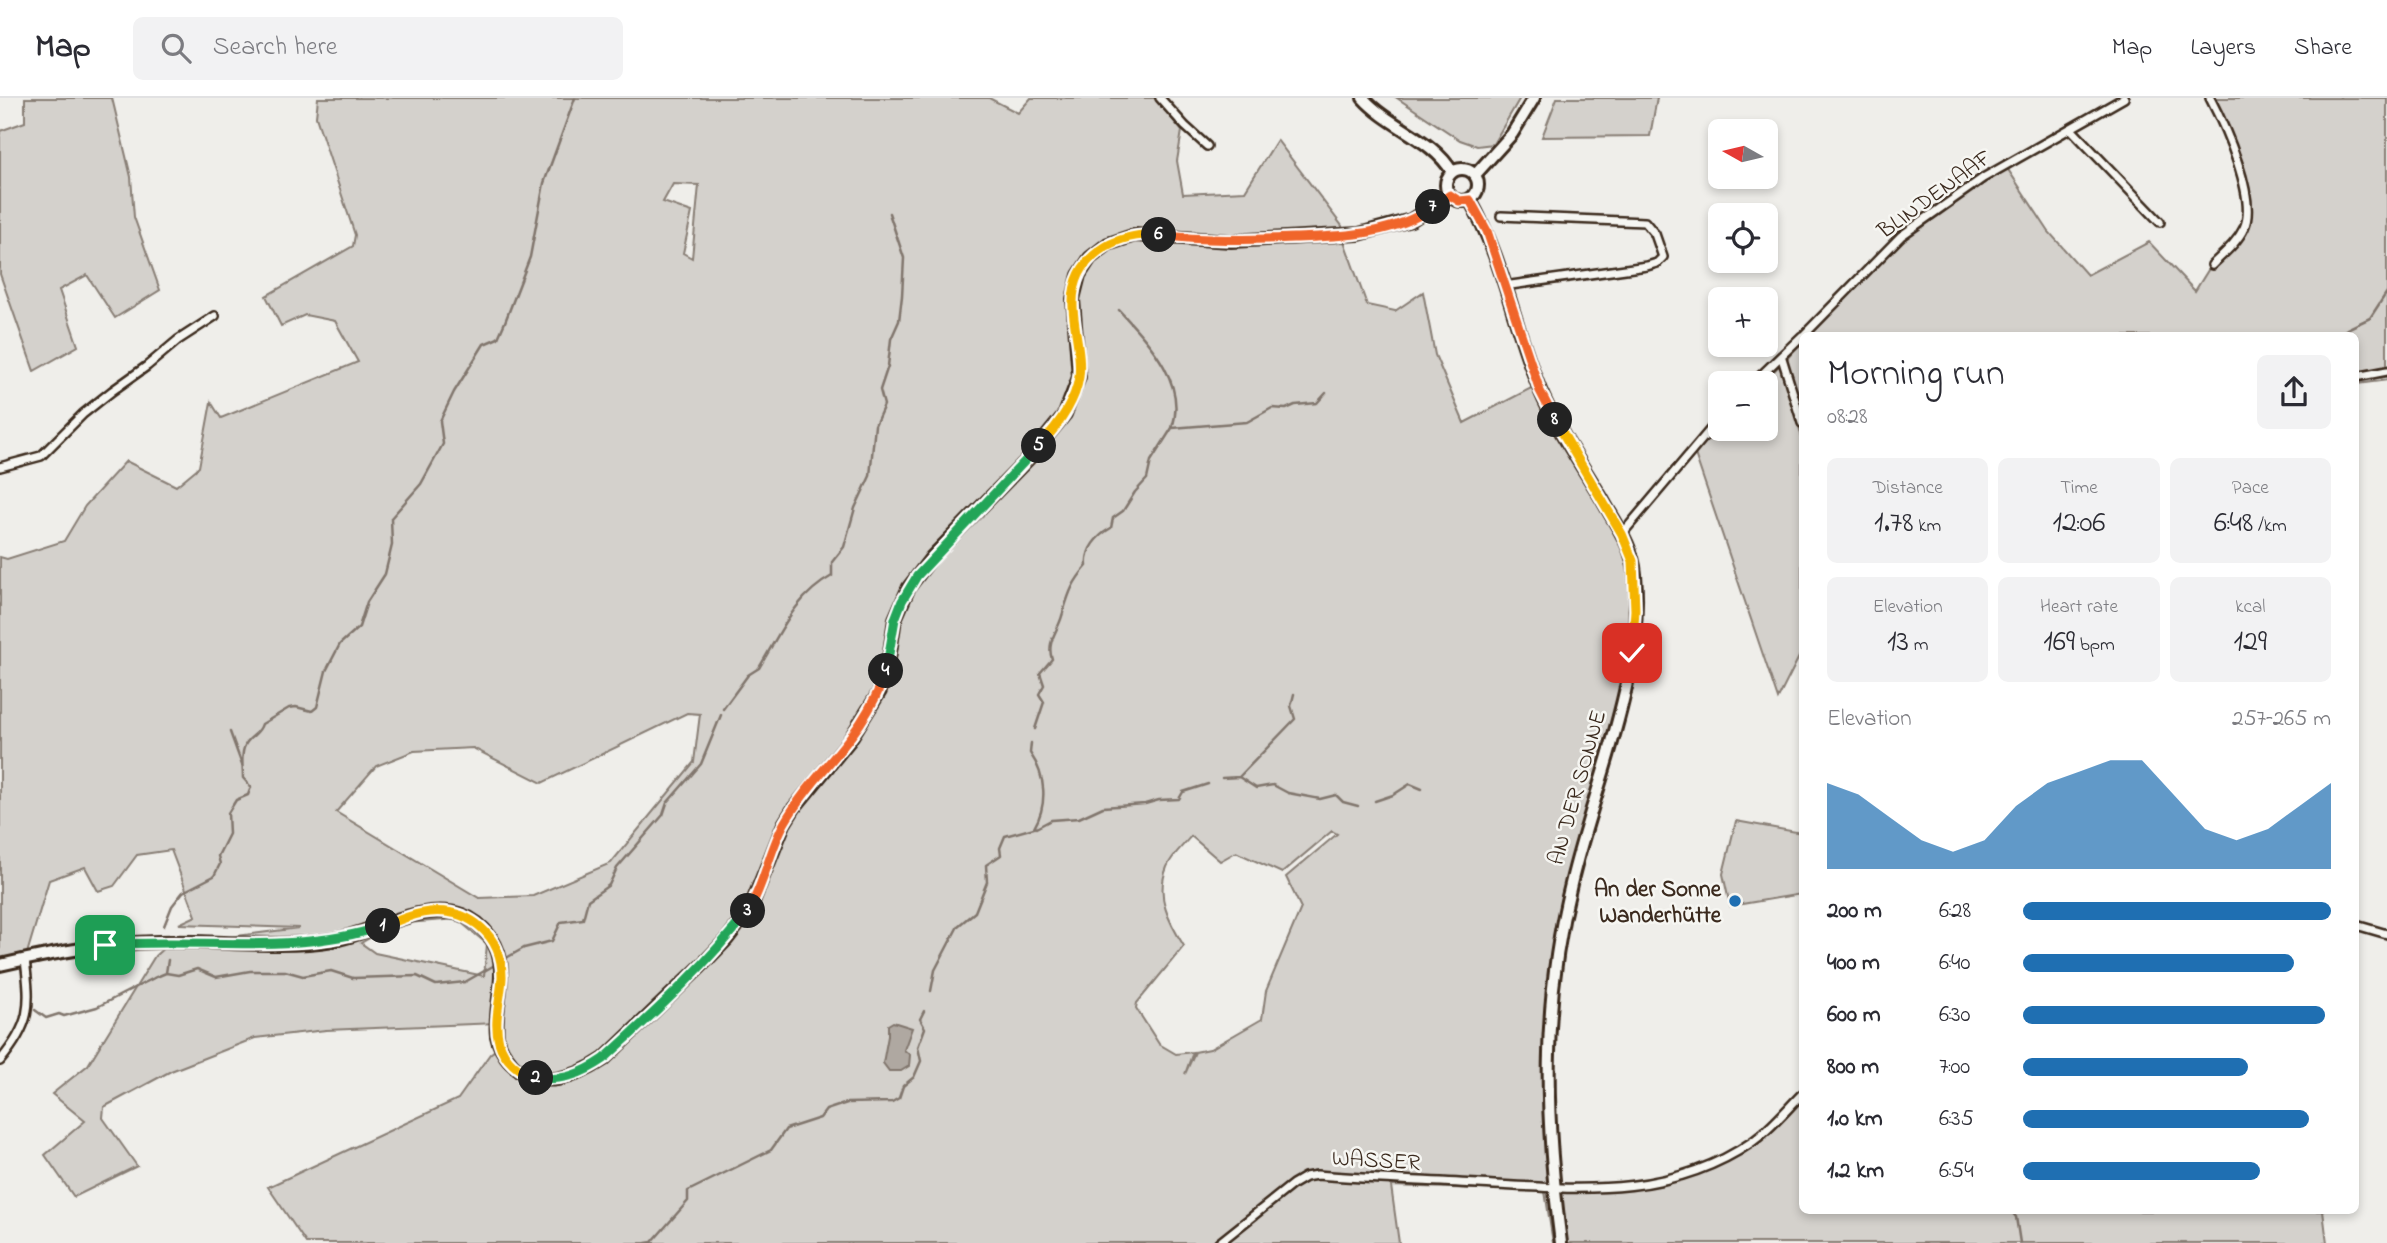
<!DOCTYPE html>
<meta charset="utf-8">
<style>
:root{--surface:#fff;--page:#f2f2f3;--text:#2b2b33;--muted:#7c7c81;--line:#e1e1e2;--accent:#1f6fb2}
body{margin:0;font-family:"Indie Flower",sans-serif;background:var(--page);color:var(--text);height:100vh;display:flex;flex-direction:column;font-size:26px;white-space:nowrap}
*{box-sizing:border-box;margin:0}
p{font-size:23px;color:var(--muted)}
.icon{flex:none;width:38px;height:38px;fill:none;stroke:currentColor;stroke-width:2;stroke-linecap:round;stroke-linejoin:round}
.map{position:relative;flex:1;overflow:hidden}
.details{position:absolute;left:1799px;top:234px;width:560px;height:882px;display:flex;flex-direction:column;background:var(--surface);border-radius:10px;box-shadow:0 4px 10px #0003}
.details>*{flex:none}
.needle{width:46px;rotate:278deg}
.tools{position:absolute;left:1708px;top:21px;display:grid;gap:14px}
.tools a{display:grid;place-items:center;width:70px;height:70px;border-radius:10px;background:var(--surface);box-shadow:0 4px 10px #0003;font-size:35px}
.pin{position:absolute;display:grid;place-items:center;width:60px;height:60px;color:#fff;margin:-30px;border-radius:14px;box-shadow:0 4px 10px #0006}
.km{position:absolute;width:35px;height:35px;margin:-18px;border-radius:50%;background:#222;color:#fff;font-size:19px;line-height:35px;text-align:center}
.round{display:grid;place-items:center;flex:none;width:74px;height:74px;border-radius:10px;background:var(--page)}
.headline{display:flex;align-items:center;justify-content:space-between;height:119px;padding:0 28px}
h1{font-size:38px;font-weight:600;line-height:52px}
.stats{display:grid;grid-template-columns:repeat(3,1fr);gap:10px;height:119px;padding:7px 28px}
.stats div{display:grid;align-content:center;border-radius:10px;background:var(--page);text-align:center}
.stats b{font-size:30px;font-weight:600}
.stats small{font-size:19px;font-weight:400}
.stats p{font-size:19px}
.chart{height:196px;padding:14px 28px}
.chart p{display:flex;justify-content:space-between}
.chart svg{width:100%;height:126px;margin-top:7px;fill:var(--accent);opacity:.7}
ul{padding:0 28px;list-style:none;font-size:23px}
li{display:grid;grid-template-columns:112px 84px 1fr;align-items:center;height:52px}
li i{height:18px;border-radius:9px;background:var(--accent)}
header{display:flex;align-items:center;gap:42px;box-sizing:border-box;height:98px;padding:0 35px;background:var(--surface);border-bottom:2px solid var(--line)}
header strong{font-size:33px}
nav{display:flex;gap:38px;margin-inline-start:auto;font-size:24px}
.search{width:490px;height:63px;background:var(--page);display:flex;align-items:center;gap:18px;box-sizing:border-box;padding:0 24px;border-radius:10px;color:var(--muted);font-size:26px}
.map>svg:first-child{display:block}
.green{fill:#d4d1cc;stroke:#887e75;stroke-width:2;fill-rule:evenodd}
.water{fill:#afa8a1;stroke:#81766d;stroke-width:2}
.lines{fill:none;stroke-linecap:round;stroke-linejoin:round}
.stream{stroke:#81766d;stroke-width:2.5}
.street-casing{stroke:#3b2a1e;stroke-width:12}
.secondary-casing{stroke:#3b2a1e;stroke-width:16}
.street{stroke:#f6f6f2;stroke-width:7}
.secondary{stroke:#f6f6f2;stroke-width:10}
.split-1-casing{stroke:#fff;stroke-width:14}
.split-2-casing{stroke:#fff;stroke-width:14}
.split-3-casing{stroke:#fff;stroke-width:14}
.split-4-casing{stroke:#fff;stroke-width:14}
.split-5-casing{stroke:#fff;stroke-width:14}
.split-6-casing{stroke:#fff;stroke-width:14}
.split-7-casing{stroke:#fff;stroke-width:14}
.split-8-casing{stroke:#fff;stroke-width:14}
.split-9-casing{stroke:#fff;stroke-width:14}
.split-1{stroke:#22a559;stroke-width:9}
.split-2{stroke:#f5b400;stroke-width:9}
.split-3{stroke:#22a559;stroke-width:9}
.split-4{stroke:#f0652b;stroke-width:9}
.split-5{stroke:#22a559;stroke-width:9}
.split-6{stroke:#f5b400;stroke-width:9}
.split-7{stroke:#f0652b;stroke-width:9}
.split-8{stroke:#f0652b;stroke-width:9}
.split-9{stroke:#f5b400;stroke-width:9}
.poi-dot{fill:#1f6fb2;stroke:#f6f6f2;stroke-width:2.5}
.labels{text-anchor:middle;stroke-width:5;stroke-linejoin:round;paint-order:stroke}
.street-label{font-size:23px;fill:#3b2a1e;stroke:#f6f6f2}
.poi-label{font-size:23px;font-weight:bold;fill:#3b2a1e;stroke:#f6f6f2;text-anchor:end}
</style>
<header>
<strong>Map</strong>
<div class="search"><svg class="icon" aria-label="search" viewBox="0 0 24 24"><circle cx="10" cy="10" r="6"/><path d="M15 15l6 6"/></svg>Search here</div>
<nav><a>Map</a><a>Layers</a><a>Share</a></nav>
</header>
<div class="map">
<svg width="2387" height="1145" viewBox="0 0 2387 1145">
<rect width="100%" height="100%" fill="#efeeea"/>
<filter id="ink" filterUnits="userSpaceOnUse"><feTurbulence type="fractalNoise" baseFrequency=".0143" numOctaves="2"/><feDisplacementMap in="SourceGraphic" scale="14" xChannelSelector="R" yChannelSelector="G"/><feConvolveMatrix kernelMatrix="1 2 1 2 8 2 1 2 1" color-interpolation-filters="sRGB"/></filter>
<g filter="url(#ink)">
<path class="green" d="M25 0H112L131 79 134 119 160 192 115 220 87 177 59 192 78 248 34 273 0 176V33L25 24Z
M318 0H989L1018 15 1031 0H1155L1182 33 1177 63 1183 96 1245 93 1277 42 1342 128 1344 143 1367 207 1395 213 1423 194 1435 257 1464 325 1537 287 1633 463 1632 555 1571 786 1548 933 1554 1090 1656 1085 1740 1052 1802 996V1113H2323L2327 1145H1553L1545 1093 1391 1088 1399 1145H306L268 1089 458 1001 490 956 500 948 497 925 326 932 255 940 171 973 104 1009 103 1020 137 1068 74 1099 45 1057 85 1023 52 996 88 967 155 858 167 847 299 830 179 826 196 818 171 752 137 757 114 788 98 793 85 769 49 782 25 862 0 867V459L7 461 64 443 85 408 126 363 176 388 199 369 211 304 221 320 358 264 335 223 305 217 281 228 266 198 353 148 355 137 316 19ZM673 86 699 87 692 160 683 155 692 114 663 104ZM687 615 700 616 694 664 611 765 533 798 479 800 336 714 376 668 414 653 473 650 542 685ZM1332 733 1337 736 1286 779 1301 810 1266 893 1262 921 1210 951 1195 954 1185 976 1193 954 1176 956 1159 946 1136 910 1137 905 1184 848C1169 824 1155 798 1167 769 1171 758 1184 747 1191 738L1220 763 1236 754 1282 775ZM457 821 487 846 484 878 375 855 361 845 394 826Z
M1397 0H1520L1493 46 1477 48 1460 42Z
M1557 0H1657L1650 38 1542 39Z
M2210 0H2387V282L2356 286V238H1807L1892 147 2005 67 2049 134 2087 177 2149 144 2195 193 2210 169 2236 144 2248 111 2237 59Z
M1802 243V314L1786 262Z
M1782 265 1802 340V553L1778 601 1694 353 1720 327V331H1766V285H1762Z
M1736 723 1802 735V796L1730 808 1723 776Z"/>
<path class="water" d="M893 924 912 930 904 952 910 957 909 968 901 973H889L883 965 888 938V927Z"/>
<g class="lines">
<path class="stream" d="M1119 212C1147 243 1188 284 1172 330
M2338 238 2347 231 2370 220 2387 194
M723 611 748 577 759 570C781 534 794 499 832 478V464L844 449 855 410 870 378 875 327 884 307 880 292 888 268 891 241 899 223 902 198 904 160 889 115
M1035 631 1044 604 1039 596 1044 587 1040 575 1052 561C1046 544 1058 533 1062 518 1069 496 1071 486 1087 468 1085 451 1097 438 1111 430L1113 420 1123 413 1135 394 1147 381 1151 363 1172 330 1247 324 1272 310 1286 311 1295 307 1317 305 1326 295
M230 634 242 667
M1239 679 1256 690 1273 687 1288 695 1320 701 1336 697 1343 704 1358 708
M1222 680 1239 679 1295 621 1291 608 1294 596
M1375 703 1393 697 1410 686 1422 691
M1036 730 1051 722 1079 720 1103 709 1145 706 1159 702 1179 701 1183 694 1208 686
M164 828 172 808 183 794 214 778 220 766 218 758 229 736 228 715 236 702 248 697 251 689 243 680C243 669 240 653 247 644 253 636 259 636 262 626L289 610 296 609 312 613 317 609 326 573 340 546 359 529 367 504 385 476 392 447 391 420 421 386 443 346 440 323 454 294 484 246 498 240 505 224 530 159 544 85 575 0
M508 859 524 850 552 843 561 824 583 821 588 802 609 787 617 770 663 717 667 705 701 666 721 617
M166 875 168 862
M931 893 935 872 958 828 975 814 987 784 986 767 1001 757 1000 750 1005 738 1034 730C1048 706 1046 678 1030 655L1031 645
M35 912 46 920 59 916 64 918 97 909 154 880 166 875 178 877 197 871 216 879 250 873H285L303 878 331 873 353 880 417 878 436 887 465 884 493 868
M2011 1113 2016 1119 2020 1145
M646 1145 652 1144 688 1103V1093L771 1052 786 1031 820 1020 826 1012 847 1005 892 1004 899 1000 903 988 914 979 921 963 918 949 925 930 920 921 924 913"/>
<defs>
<path id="street" d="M1160 0 1185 28 1207 48
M2210 0C2224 27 2258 101 2244 130 2237 145 2223 156 2212 167
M2071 31 2160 124
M1501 118 1645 124 1655 136 1663 159 1657 165 1647 168 1504 188
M1803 238 1901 138 1983 80 2124 0
M1782 260 1802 325
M2356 279 2387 273
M1753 285 1802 238
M0 369 41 358 83 316 112 293 147 268 178 242 215 218
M1622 436 1720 320
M2356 827 2387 836
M0 963C31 926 31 909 25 862
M1219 1145 1293 1086 1305 1079 1317 1077C1371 1081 1424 1083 1478 1086 1574 1091 1668 1102 1752 1044 1771 1031 1786 1012 1802 996"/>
<path id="secondary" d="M1363 0C1389 29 1433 41 1452 74
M1446 87a16 16 0 1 1 32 0a16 16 0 1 1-32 0Z
M1475 77 1512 36 1534 0
M1470 102C1503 161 1514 229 1540 292 1556 330 1581 365 1602 401 1615 425 1633 448 1635 476 1644 582 1595 684 1571 786 1541 907 1545 1022 1561 1145
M0 867C52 855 104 845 158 844 214 842 278 851 333 842 373 835 422 803 462 817 474 821 483 829 491 840 512 871 493 905 497 938 499 949 505 958 512 966 539 994 577 979 604 961L700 869 727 841 750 811 784 726 794 710 849 643 880 593 888 567 895 521 909 489 932 459 1029 360 1065 316 1079 279 1073 201 1079 177 1090 160 1108 146 1135 137 1231 143 1359 136 1411 122 1450 97"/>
</defs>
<use href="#street" class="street-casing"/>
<use href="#secondary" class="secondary-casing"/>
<use href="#street" class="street"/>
<use href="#secondary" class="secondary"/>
</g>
</g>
<g class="lines" filter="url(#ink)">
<defs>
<path id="split-1" d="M105 847C197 839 295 858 383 828"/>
<path id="split-2" d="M383 828C398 823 414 815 429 814 470 810 503 838 502 880 501 900 493 924 499 944 504 962 519 974 536 980"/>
<path id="split-3" d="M536 980C563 983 582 976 604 961 655 914 706 868 748 813"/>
<path id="split-4" d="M748 813C765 786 769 752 785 724 818 668 864 640 886 573"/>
<path id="split-5" d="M886 573 895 521 902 503 917 478 1039 348"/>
<path id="split-6" d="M1039 348C1057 329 1075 306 1079 279 1082 256 1074 233 1073 209 1071 160 1114 134 1159 137"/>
<path id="split-7" d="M1159 137C1204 143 1247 142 1293 140 1342 138 1391 138 1433 109"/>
<path id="split-8" d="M1433 109 1450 97 1459 103 1470 102 1487 133 1540 293 1555 322"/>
<path id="split-9" d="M1555 322 1622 436 1633 463 1635 512 1632 555"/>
</defs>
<use href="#split-1" class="split-1-casing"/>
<use href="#split-2" class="split-2-casing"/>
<use href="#split-3" class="split-3-casing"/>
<use href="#split-4" class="split-4-casing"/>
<use href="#split-5" class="split-5-casing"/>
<use href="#split-6" class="split-6-casing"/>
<use href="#split-7" class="split-7-casing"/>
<use href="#split-8" class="split-8-casing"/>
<use href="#split-9" class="split-9-casing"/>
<use href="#split-1" class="split-1"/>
<use href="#split-2" class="split-2"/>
<use href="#split-3" class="split-3"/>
<use href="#split-4" class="split-4"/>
<use href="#split-5" class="split-5"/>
<use href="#split-6" class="split-6"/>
<use href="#split-7" class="split-7"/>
<use href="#split-8" class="split-8"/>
<use href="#split-9" class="split-9"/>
</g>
<circle class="poi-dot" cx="1735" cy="803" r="7"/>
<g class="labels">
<g class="street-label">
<text transform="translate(1934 95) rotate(-36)" y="8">BLINDENAAF</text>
<text transform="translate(1576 689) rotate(-74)" y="8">AN DER SONNE</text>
<text transform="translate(1376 1061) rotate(3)" y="8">WASSER</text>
</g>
<g class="poi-label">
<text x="1721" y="798">An der Sonne<tspan x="1721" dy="26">Wanderhütte</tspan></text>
</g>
</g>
</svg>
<div class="tools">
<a><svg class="needle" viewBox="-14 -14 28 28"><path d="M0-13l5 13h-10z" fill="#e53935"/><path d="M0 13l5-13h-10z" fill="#7c7c81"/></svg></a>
<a><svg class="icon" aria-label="locate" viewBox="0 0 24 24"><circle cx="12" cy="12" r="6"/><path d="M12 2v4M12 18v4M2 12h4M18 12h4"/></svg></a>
<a>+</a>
<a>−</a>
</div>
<div class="pin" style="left:105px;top:847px;background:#1e9e55"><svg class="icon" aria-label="arrive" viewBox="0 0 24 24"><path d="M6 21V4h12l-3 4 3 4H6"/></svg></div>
<div class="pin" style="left:1632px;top:555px;background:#d93025"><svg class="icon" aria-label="check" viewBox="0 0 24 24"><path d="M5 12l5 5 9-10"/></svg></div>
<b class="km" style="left:383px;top:828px">1</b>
<b class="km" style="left:536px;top:980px">2</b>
<b class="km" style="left:748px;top:813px">3</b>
<b class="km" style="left:886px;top:573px">4</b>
<b class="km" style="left:1039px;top:348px">5</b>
<b class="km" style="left:1159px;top:137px">6</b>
<b class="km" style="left:1433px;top:109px">7</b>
<b class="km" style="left:1555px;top:322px">8</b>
<section class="details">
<div class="headline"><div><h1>Morning run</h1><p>08:28</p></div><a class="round"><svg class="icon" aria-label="share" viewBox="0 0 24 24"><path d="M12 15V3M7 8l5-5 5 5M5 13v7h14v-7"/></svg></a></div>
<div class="stats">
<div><p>Distance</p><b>1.78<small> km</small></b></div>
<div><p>Time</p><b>12:06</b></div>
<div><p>Pace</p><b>6:48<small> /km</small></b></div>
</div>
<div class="stats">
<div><p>Elevation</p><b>13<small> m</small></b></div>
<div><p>Heart rate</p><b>169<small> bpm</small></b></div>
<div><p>kcal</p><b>129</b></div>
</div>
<div class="chart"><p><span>Elevation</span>257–265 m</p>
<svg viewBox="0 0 160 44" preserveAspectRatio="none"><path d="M0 44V14L10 18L20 26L30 34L40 38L50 34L60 22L70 14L80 10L90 6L100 6L110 18L120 30L130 34L140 30L150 22L160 14V44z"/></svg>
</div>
<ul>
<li><b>200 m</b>6:28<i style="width:100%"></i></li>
<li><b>400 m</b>6:40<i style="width:88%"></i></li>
<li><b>600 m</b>6:30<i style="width:98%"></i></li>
<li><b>800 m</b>7:00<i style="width:73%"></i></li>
<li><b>1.0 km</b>6:35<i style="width:93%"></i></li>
<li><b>1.2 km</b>6:54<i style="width:77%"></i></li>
</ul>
</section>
</div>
